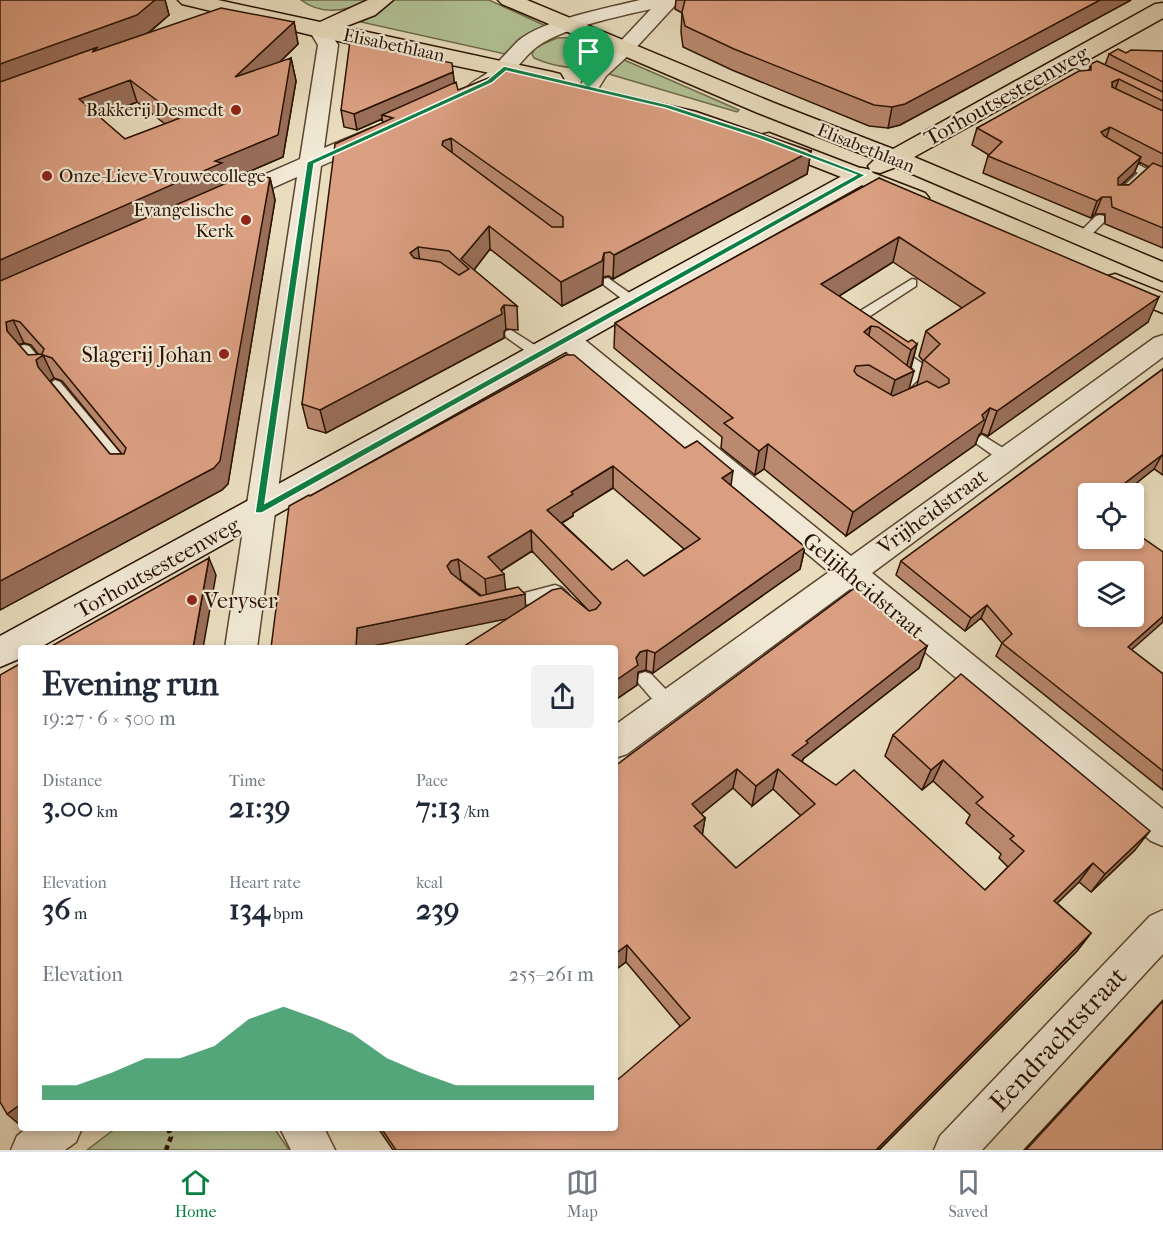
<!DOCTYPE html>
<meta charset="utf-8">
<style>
:root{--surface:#fff;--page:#f2f2f3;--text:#1f2937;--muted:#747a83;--line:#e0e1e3;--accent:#0b8043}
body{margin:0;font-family:"IM FELL French Canon",serif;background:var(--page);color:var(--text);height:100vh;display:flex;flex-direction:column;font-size:22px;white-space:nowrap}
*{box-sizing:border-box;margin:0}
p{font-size:20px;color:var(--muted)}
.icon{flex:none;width:33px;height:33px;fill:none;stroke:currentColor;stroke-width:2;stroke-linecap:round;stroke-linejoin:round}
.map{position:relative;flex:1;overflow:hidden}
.drawer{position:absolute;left:18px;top:645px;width:600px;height:486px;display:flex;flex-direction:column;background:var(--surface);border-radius:6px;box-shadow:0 3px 9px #0003}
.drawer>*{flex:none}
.controls{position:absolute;left:1078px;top:483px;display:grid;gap:12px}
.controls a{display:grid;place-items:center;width:66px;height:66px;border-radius:6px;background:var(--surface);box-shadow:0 3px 9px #0003;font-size:30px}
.pin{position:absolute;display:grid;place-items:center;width:51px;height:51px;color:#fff;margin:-62px -26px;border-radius:50% 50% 50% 0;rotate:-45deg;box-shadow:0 0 6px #0007}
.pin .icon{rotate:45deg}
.round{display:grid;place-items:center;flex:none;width:63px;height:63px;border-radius:6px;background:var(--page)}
.head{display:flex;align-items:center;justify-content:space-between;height:102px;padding:0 24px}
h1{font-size:33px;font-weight:700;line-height:45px}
.stats{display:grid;grid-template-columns:repeat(3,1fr);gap:9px;height:102px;padding:6px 24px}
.stats div{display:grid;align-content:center}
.stats b{font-size:30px;font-weight:700}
.stats small{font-size:16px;font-weight:400}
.stats p{font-size:16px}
.chart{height:168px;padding:12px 24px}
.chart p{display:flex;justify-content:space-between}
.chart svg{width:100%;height:108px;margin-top:6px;fill:var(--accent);opacity:.7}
.tabs{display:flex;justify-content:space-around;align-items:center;height:84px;border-top:2px solid var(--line);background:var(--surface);font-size:16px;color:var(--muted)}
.tabs a{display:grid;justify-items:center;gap:3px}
.tabs .current{color:var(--accent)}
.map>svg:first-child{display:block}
.green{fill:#b2c295;stroke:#6e6a4a;stroke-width:1.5}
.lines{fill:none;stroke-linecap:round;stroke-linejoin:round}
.lane-casing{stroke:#5a4530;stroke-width:3}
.street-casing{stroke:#5a4530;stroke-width:3}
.secondary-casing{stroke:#2a1200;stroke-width:3}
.primary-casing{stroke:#2a1200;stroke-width:3}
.path{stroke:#2a1200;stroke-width:4.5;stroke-dasharray:5 4;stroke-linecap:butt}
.lane{fill:#f1e9d5;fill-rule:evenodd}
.street{fill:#f1e9d5;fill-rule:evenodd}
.secondary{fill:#f1e9d5;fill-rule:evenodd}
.primary{fill:#e9ddbe;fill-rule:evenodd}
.wall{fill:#bb896f;stroke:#2a1200;stroke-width:1.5;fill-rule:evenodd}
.shaded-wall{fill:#996f5a;stroke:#2a1200;stroke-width:1.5}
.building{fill:#da9f81;stroke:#2a1200;stroke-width:1.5;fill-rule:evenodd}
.route{fill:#0b8043;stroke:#fff;stroke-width:1.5;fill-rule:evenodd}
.poi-dot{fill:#8f2418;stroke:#f1e9d5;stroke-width:2}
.labels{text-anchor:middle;stroke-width:4.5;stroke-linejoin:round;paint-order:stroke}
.far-street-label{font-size:18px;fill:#2a1200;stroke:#f1e9d5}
.far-poi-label{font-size:18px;fill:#2a1200;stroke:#f1e9d5;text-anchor:end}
.street-label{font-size:22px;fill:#2a1200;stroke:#f1e9d5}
.poi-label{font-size:22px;fill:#2a1200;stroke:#f1e9d5;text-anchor:end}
.near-street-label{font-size:27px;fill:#2a1200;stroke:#f1e9d5}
</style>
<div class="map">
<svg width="1163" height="1150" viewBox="0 0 1163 1150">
<rect width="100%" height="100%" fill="#e9ddbe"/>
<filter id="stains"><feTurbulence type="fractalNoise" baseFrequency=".00333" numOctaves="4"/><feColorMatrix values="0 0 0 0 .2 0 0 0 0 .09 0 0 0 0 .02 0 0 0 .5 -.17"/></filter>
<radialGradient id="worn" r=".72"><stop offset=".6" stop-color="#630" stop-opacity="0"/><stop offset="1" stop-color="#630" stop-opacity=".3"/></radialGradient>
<path class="green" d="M301 0H369C347 11 322 16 301 0Z
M394 0H489L546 26 519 39 505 54 361 22 381 11Z
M557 38C572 37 590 38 598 53 594 78 550 65 534 58L532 54 536 47Z
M622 59 739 110 737 112 609 74Z
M116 1128H274L289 1150H87Z"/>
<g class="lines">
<defs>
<path id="lane" d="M1065 58H1073L1112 79 1103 81 1065 62Z
M1119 155 1163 177V185L1146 177 1121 200H1113V196L1138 173 1115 160 1113 158Z
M1100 215 1104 216V222L1086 240H1078V234L1096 216Z
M608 278 638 299 640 302 638 305H630L604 285V279Z
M912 279 916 280V286L864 320 867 324 865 327H857L850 319 852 316Z
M511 330 544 351 545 354 544 357H534L506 337 505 334 506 331Z
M24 345 29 346 47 367 49 370 47 373H37L19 352 18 349 19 346Z
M897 346 930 369 909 388 904 390 897 385 914 369 892 353 891 350Z
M55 380 60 382 131 466 133 470 131 474H121L50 388 48 385Z
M982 435 1011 453 1013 457 1011 461H1001L977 444 975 440Z
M555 585C563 587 569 594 573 601L570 605H560L552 598 505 610 500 608 497 604 500 600 505 598Z
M645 672 651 674 675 699 677 704 675 709C661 714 648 693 639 684L637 679 639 674Z"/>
<path id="street" d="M640 0H680L632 52 606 76 596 92 589 94 582 92 579 88 590 69 618 44 651 9C620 16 556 29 533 50 515 66 499 98 471 91L468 87C473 80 483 78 489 71 499 62 508 51 518 41 542 20 608 8 640 0Z
M319 24 326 26 338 45 324 148 372 128 380 130 383 135 380 140 321 166 257 648H225L297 177 243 201 235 203 227 201 224 196 227 191 300 159 318 45 309 30 312 26Z
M566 329 575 332 851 556 1154 338 1163 335V357L872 573 1163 809V846L1151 841 850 589 627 754 615 758V725L829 572 557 344 553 338 557 332Z
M1163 910V954L982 1150H934L940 1136 1150 916Z
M27 1128H82L76 1142 65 1150H11L17 1136Z
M280 1128H324L335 1150H291Z"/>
<path id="secondary" d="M862 168 871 170 874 175 871 180 39 648H21V658L0 667V636L853 170Z"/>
<path id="primary" d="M178 0H218L320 22 368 0H393L375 15 344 27 552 72 560 74 563 79 560 84 552 86 319 37 182 4Z
M498 0H527L774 103 893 149 1155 4 1163 3V18L914 157 1163 262V281L896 167 880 173 871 171 868 166 875 159 758 113 502 4Z
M769 133 925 193 929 198 925 203 916 206 907 203 760 145 757 140 760 135Z
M1115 274 1163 293V313L1105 289 1101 283 1105 277Z"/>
</defs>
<use href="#lane" class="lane-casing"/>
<use href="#street" class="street-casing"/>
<use href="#secondary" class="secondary-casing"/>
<use href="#primary" class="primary-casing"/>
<path class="path" d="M166 1150 171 1137 168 1128"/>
<use href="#lane" class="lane"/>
<use href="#street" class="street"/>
<use href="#secondary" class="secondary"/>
<use href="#primary" class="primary"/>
</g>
<path class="wall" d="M0 0H165L169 15 150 32 294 22 298 44 279 63 291 58 296 81 283 157 227 181V183L270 178 275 200 228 484 222 490 0 610ZM137 102 165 124 125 139 99 117ZM24 343 31 345 39 355H28L19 345ZM54 378 62 381 122 454H110L50 381Z
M676 0H1131L900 125 888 128 869 126 732 70 683 47 681 32 682 13 675 9Z
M1163 51V248L1105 224V214H1095L1091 218 983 173 988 156 989 155 972 145 977 128 1089 70 1091 64 1105 65 1109 54ZM1139 162 1149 167 1129 185H1122L1134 173Z
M453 72 454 83 458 90 811 151 807 174 613 279 609 276 603 277 602 285 562 306 490 249 474 270 517 306 518 330 506 329 504 332V338L326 433 308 428 302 404 383 123 382 119 357 130 344 127 341 110Z
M879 178 1148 322 988 436 981 433 979 435 975 445 846 536 764 469 755 475 721 448 722 437 614 348 615 323ZM893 262 962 308 926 331 919 356 923 361 917 385 909 389 911 368 917 344 908 342 839 296Z
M566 355 731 486 805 547 800 569 653 673 646 670 638 672 637 685 615 700V648L507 619 310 496ZM613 488 684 549 644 576 612 570 562 523 573 516V513ZM532 551 587 609 526 607 506 590 501 571ZM460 580H461L482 596H480Z
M1163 369V475L1154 469 1127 490 1089 494 1132 650 1163 674V790L996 656 1002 643 981 618 965 631 896 575 901 561Z
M927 646 919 668 803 759 802 762 985 890 1008 867 999 858 1001 854 966 823 970 815 933 781 922 790 885 756 893 735 1135 850 1091 892 1079 882 1057 903 1091 933 1077 951 879 1150H393L378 1128H615L680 1026 626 962 615 970V766ZM733 788 752 806 773 789 801 816 736 868 702 835 705 818 701 814Z
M1163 1000V1150H1024Z"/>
<path class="shaded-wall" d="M155 0H165L169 15 143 37 0 90V64Z
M1100 0H1131L900 125 888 128 892 107Z
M294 22 298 44 241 100 235 77Z
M291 58 296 81 283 157 227 181 228 186 0 287V260L215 161Z
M453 72 455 88 382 115V119L357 130 354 114Z
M1119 79 1113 95 1112 82Z
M130 80 137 102 86 121 79 99Z
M1110 127 1104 144 1101 132Z
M451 138 453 162 442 145 443 141Z
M811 151 807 174 613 279 614 255Z
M1141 157 1134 173 1111 194 1118 178Z
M270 178 275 200 228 484 222 490 0 610V581L214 468Z
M1102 197 1095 214 1091 218 1097 201Z
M489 226 490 249 470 275 469 269 461 259Z
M899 237 893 262 817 310 821 284Z
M418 247 421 271 410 253Z
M604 253 603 277 602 285 562 306 561 282Z
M1159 297 1148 322 988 436 997 411Z
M504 305 506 329 504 332V338L326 433 320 410 501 309Z
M13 320 24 343 17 345 7 331 6 322Z
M871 326 865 351 864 332Z
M917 344 910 369 904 375 911 350Z
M43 355 54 378 47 383 38 367 36 360Z
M914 371 907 396 888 405 895 380Z
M990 408 981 433 979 435 975 445 846 536 853 512Z
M768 444 764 469 755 475 759 451Z
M1162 455 1154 469 1123 494 1121 486Z
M613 466V488L573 513V516L548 531 547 510 571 492Z
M733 471 730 492 722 478Z
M531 530 532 551 491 577 504 574 506 595 487 600 485 579 488 557Z
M805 547 800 569 653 673 655 653Z
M209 558 216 575 203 648H193Z
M458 559 461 580 454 582 447 566 451 561Z
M525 594 526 615 363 648H356L357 628Z
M987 605 981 618 965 631 971 618Z
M1163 616V622L1120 660 1128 647Z
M927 646 919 668 803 759 802 763 792 755 806 741Z
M647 650 646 670 638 672 637 685 615 700V681L636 658 640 652Z
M943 760 933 781 922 790 931 770Z
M737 769 733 788 689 824 692 804Z
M778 769 773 789 752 806 756 786Z
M705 818 702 837 694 826Z
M1150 831 1135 850 1091 892 1105 874Z
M1093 863 1079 882 1041 919 1054 901Z
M1091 933 1077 951 879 1150H876Z
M627 945 626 962 615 970V954Z
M21 1104V1125H20L7 1114Z"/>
<path class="building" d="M0 0H155L137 15 0 64Z
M685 0H1100L905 104 892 107 874 105 734 49 685 26 682 12Z
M221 8 294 22 235 77 291 58 278 135 215 161 222 163 0 260V82L98 47 92 52ZM130 80 180 118 125 139 79 99Z
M350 41 452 63 453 72 354 114 341 110Z
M1118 49 1126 53 1131 50 1163 51V82L1109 54Z
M1097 61 1163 92V101L1119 79 1112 82V87L1163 111V154L1110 127 1101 132 1104 136 1141 157 1118 178V185H1129L1153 163 1163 167V228L1112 207 1111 197H1102L1097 201 988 156 1002 142 977 128 1079 71 1091 70V64Z
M511 69 696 111 811 151 614 255 610 252 604 253 602 261 561 282 489 226 461 259 517 306 504 305 501 309 502 314 320 410 302 404 335 144 393 118 382 115 456 82 458 90ZM451 138 563 217V227H552L442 145 443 141ZM418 247 449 251 469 269 459 275 440 262 414 258 410 253Z
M252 172 270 178 220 461 214 468 0 581V281ZM13 320 20 322 44 349 42 354 28 355 7 331 6 322ZM43 355 52 358 126 448 124 454H110L38 367 36 360Z
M879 178 1159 297 997 411 990 408 982 415 984 420 853 512 768 444 759 451 724 423 733 418 615 323ZM899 237 985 293 926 331 940 344 924 360 949 379V383L939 388 927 381 893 396 857 375 854 371 856 366 869 365 895 380 914 371 864 332 871 326 878 327 911 350 917 344 912 340 908 342 821 284Z
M566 355H574L685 448 697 441 733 471 722 478 805 547 655 653 647 650 640 652 636 658 638 665 615 681V648H461L552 590 561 588 589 611 596 609 601 603 531 530 488 557 504 574 485 579 458 559 451 561 447 566 451 573 480 596 518 587 525 594 357 628 356 648H271L289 506 309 495 310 496ZM613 466 700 539 644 576 627 560 612 570 547 510 573 494 571 492Z
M1163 369V456L1162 455 1121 486 1131 494H1089V538H1134V532L1163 552V616L1128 647 1163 674V771L1002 643 1012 634 987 605 971 618 901 561ZM1089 572H1134V616H1089Z
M209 558 193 648H48Z
M856 587 927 646 806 741 808 743 792 755 836 785 854 770 985 890 1024 851 1010 839 1014 836 976 803 983 797 943 760 931 770 893 735 961 674 1150 831 1105 874 1093 863 1054 901 1091 933 876 1150H396L381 1128H615V1082L690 1018 627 945 615 954V766ZM737 769 756 786 778 769 815 804 736 868 694 826 705 818 692 804Z
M21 663V1104L7 1114 0 1102V675Z
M1163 1001V1150H1026Z"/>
<path class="route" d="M504 66 670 105 762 135 866 175 262 513H255L307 162 487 80ZM506 71 665 108 757 138 856 175 265 503 314 164 492 83Z"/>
<g class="poi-dot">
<circle cx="236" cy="110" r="6"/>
<circle cx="47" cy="176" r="6"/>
<circle cx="246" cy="220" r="6"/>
<circle cx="224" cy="354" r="6"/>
<circle cx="192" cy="600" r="6"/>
</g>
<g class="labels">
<g class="far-street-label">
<text transform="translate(394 45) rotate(12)" y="6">Elisabethlaan</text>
<text transform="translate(866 148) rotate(22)" y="6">Elisabethlaan</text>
</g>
<g class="far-poi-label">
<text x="224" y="116">Bakkerij Desmedt</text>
<text x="59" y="182" text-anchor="start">Onze-Lieve-Vrouwecollege</text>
<text x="234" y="216">Evangelische<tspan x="234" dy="21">Kerk</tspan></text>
</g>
<g class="street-label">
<text transform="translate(1006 95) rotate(-29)" y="8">Torhoutsesteenweg</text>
<text transform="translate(932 511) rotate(-36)" y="8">Vrijheidstraat</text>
<text transform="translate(157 567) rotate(-29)" y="8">Torhoutsesteenweg</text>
<text transform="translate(864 585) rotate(40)" y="8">Gelijkheidstraat</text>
</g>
<g class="poi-label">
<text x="212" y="362">Slagerij Johan</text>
<text x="204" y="608" text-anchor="start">Veryser</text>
</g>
<g class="near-street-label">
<text transform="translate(1058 1039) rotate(-47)" y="9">Eendrachtstraat</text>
</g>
</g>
<rect width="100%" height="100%" filter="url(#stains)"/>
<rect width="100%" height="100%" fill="url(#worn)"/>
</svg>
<div class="controls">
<a><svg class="icon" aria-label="locate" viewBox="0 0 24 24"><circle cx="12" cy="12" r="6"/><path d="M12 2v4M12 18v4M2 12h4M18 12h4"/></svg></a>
<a><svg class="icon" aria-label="layers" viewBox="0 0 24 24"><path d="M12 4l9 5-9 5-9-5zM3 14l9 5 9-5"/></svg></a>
</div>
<div class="pin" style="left:589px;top:88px;background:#1e9e55"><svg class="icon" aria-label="arrive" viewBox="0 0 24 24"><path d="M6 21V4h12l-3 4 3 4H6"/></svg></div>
<section class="drawer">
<div class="head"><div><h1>Evening run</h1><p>19:27 · 6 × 500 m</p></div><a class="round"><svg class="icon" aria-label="share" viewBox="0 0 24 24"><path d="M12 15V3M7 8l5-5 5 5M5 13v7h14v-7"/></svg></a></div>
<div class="stats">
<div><p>Distance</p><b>3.00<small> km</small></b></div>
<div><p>Time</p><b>21:39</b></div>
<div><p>Pace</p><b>7:13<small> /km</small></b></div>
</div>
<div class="stats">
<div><p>Elevation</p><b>36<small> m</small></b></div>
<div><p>Heart rate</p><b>134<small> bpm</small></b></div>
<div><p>kcal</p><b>239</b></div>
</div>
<div class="chart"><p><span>Elevation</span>255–261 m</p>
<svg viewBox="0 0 160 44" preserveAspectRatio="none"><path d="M0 44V38L10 38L20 33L30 27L40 27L50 22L60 11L70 6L80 11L90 17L100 27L110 33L120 38L130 38L140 38L150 38L160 38V44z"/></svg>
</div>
</section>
</div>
<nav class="tabs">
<a class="current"><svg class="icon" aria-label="home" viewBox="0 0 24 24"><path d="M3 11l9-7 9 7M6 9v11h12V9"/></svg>Home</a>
<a><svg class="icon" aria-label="map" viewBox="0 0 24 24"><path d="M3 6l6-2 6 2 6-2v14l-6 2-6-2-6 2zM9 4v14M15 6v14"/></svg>Map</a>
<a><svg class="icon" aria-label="saved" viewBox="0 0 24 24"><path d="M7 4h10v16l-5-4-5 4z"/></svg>Saved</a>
</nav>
